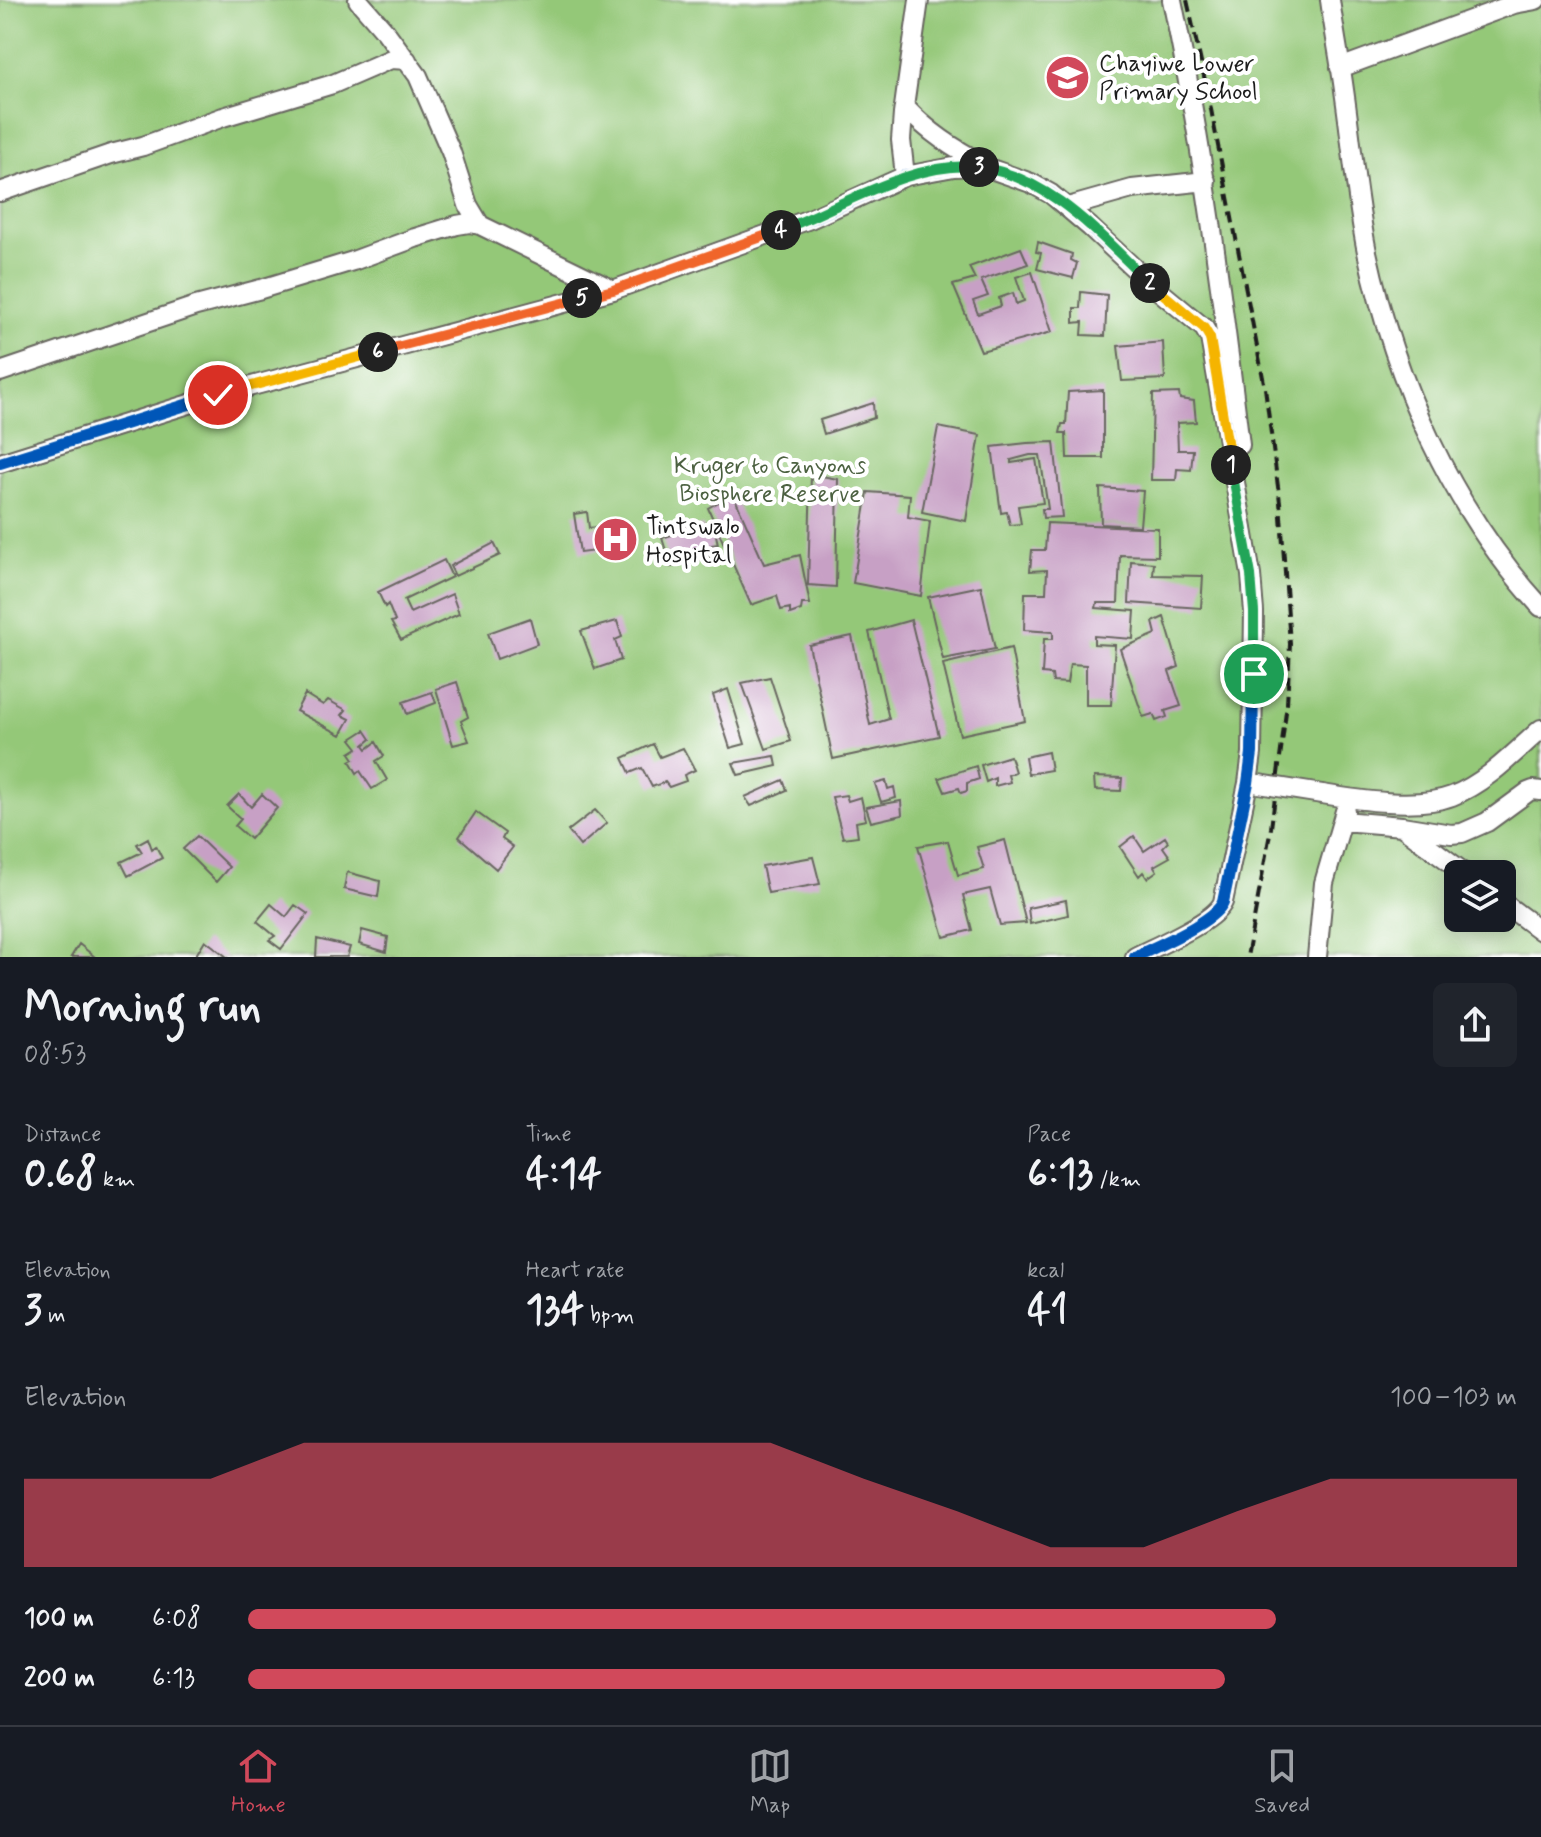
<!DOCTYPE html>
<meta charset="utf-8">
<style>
:root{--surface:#171b24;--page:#20242c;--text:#f1f3f6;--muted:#9ea1a6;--line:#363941;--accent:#d1495b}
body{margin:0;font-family:Mynerve,sans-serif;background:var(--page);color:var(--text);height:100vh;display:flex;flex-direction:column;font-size:30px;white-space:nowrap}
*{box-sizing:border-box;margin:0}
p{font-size:26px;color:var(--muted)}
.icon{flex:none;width:44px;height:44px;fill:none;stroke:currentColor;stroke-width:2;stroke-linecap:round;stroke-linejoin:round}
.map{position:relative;height:957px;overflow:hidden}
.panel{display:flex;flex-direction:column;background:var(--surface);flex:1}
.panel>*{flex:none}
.tools{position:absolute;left:1444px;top:860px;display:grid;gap:16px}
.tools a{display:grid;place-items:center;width:72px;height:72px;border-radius:12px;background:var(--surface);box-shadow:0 4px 20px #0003;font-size:40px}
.pin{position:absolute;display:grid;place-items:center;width:68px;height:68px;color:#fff;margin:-34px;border:4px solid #fff;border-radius:50%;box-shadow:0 2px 8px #0007}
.km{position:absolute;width:40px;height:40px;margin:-20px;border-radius:50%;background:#222;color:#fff;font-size:22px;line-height:40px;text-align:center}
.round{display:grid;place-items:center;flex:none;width:84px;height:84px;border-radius:12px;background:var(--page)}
.head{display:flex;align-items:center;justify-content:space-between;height:136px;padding:0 24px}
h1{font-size:44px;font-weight:700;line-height:60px}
.metrics{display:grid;grid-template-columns:repeat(3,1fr);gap:12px;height:136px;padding:8px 24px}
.metrics div{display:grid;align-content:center}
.metrics b{font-size:40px;font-weight:700}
.metrics small{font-size:22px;font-weight:400}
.metrics p{font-size:22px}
.chart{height:224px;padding:16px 24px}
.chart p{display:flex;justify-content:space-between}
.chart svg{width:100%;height:144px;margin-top:8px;fill:var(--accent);opacity:.7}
ul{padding:0 24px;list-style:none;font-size:26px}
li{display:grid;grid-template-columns:128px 96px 1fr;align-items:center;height:60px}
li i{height:20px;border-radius:10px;background:var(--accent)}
.tab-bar{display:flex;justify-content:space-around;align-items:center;height:112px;border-top:2px solid var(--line);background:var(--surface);font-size:22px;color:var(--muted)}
.tab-bar a{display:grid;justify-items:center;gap:4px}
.tab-bar .on{color:var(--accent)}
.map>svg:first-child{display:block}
.green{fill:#94c878;stroke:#58724a;stroke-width:2;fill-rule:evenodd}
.building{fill:#c7a0c5}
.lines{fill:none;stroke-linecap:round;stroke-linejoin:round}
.minor-casing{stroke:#686660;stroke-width:22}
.minor{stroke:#fff;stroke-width:18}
.rail{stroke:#1c1c1c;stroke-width:4;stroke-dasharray:12 6;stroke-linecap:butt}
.minor-bridge-casing{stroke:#686660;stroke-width:22;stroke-linecap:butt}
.minor-bridge{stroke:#fff;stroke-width:18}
.cycleway-casing{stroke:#fff;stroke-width:17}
.cycleway{stroke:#0057b8;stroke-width:12}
.split-1-casing{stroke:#fff;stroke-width:16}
.split-2-casing{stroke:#fff;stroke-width:16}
.split-3-casing{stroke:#fff;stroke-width:16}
.split-4-casing{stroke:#fff;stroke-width:16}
.split-5-casing{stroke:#fff;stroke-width:16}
.split-6-casing{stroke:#fff;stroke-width:16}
.split-7-casing{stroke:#fff;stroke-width:16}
.split-1{stroke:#22a559;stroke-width:10}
.split-2{stroke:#f5b400;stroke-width:10}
.split-3{stroke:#22a559;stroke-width:10}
.split-4{stroke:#22a559;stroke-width:10}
.split-5{stroke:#f0652b;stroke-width:10}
.split-6{stroke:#f0652b;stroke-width:10}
.split-7{stroke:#f5b400;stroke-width:10}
.labels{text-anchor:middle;stroke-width:8;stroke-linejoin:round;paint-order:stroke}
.poi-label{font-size:24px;fill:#1c1c1c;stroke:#fff;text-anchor:start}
.park-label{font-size:24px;fill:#4c6141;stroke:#fff}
</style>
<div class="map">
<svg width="1541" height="957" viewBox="0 0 1541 957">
<rect width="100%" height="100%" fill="#fff"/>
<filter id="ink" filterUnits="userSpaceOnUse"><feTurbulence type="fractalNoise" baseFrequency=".0125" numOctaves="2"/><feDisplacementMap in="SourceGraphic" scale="16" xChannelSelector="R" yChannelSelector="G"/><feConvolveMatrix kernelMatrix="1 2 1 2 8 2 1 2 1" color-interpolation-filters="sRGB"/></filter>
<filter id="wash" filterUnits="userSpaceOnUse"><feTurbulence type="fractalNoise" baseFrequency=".006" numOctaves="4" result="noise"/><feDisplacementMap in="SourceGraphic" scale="32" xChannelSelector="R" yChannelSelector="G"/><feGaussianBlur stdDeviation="1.8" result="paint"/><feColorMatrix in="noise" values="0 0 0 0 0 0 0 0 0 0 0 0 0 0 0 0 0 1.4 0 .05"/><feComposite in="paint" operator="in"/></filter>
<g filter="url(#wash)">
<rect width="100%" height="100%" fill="#f4f0df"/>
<path class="green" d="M0 0H1541V957H0ZM1458 874H1502V918H1458Z"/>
<g id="blocks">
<path class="building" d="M1038 242 1072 254 1071 260 1077 263 1073 278 1037 269 1041 253 1036 252Z
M1021 248 1028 264 981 280 988 296 973 301 978 314 1001 306 999 298 1013 293 1016 304 1024 301 1016 277 1032 272 1052 332 981 351 953 285 975 279 969 267Z
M1081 292 1107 295 1105 336 1082 335 1083 322 1074 323V308H1080Z
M1163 342 1165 379 1122 381 1118 346Z
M1103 390V458H1067L1066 433H1060L1062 424H1066L1068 392Z
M1179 393 1180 399 1194 401 1196 422 1177 423 1178 450H1193L1191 470 1177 469 1176 480H1151L1153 394Z
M873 403 874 418 824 434 820 420Z
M938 427 980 435 966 521 922 512Z
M1054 442 1062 517 1043 518 1042 509H1048L1040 455H1030L1011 460V463L1036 459 1043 503 1018 506 1021 524 1010 525 1007 512 1001 513 992 447 1027 443Z
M811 474 838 479 836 587 808 585Z
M1100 488 1143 491 1140 526 1101 524Z
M868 492 910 495 908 517 930 521 921 596 853 583Z
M733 494 764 564 800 555 810 604H802L801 610 790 614V608L781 610 777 596 751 605 708 508Z
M587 512 589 528 616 524 620 548 580 553 574 514Z
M1047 523 1158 528V556L1120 555 1118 603H1097L1096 608 1135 611 1133 639 1094 636V644L1115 645 1111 705H1086V665L1070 664 1067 683 1053 682 1052 675 1042 674 1044 639H1053V632L1024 630 1025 593H1046L1047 570 1030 571 1032 550H1045Z
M703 525 705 534 715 531 718 544 711 545 715 556 671 567 662 538Z
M494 543 500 555 455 576 450 566Z
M444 560 452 577 404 600 410 613 452 594 459 614 401 640 391 622 395 621 388 604 385 607 378 592Z
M1131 561 1154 563 1153 575 1203 576 1201 608 1129 603Z
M981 586 995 649 943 659 928 597Z
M1164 617 1179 667 1169 671 1181 706 1165 711 1167 717 1156 721 1153 714 1143 717 1120 649 1156 634 1153 622Z
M530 618 537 644 497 659 488 633Z
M911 620 939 736 833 759 809 645 852 636 870 725 889 719 869 632Z
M617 621 622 637 615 640 621 660 595 669 581 631Z
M1011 648 1025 721 960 735 943 664Z
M770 677 791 741 766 749 742 683Z
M457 682 468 717 461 721 469 741 453 745 436 689Z
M728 689 745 744 730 748 713 695Z
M432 692 436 703 407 714 403 702Z
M305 694 323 705 328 700 346 710 342 715 350 719 341 735 296 711Z
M365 730 371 739 364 745 367 749 376 742 384 756 376 761 387 780 372 789 360 771 357 773 350 761 354 759 350 753 358 748 351 739Z
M653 744 660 757 683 748 695 770 684 775 686 781 669 787 665 782 652 787 642 768 630 773 623 758Z
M1048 752 1051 770 1028 774 1025 757Z
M775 756 777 766 738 775 733 763Z
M1010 756 1015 772 1008 775 1010 782 995 786V778L986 782 981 765Z
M976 766 979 779 967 783V791L961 793 959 788 945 792 939 778Z
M1094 777 1122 778 1121 791 1095 790Z
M783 780 787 790 751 806 745 797Z
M886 781 888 789 894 787 896 798 881 802 875 784Z
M239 794 251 807 262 794 277 808 250 839 235 826 241 819 227 806Z
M846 795 848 801 861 797 866 820 856 822 858 836 843 838 832 797Z
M901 801 902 815 871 822 866 807Z
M595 810 607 823 580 846 568 831Z
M476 812 505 833 502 839 513 847 496 869 459 837Z
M197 836 229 867 216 882 183 849Z
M1134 836 1144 851 1165 837 1168 842 1163 847 1170 857 1154 866 1157 871 1147 878 1143 872 1139 876 1120 847Z
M148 838 152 849 156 846 162 858 128 876 121 862 142 852 137 844Z
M1005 840 1026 923 1000 925 990 889 963 895 972 930 944 937 918 846 948 841 958 875 984 869 977 847Z
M813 857 820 884 768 893 762 866Z
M347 872 380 881 378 897 344 889Z
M1066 900 1068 915 1030 924 1028 908Z
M271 904 286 917 295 905 308 914 281 949 269 940 275 936 257 921Z
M362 930 388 937 386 952 359 944Z
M317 939 350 947 347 957H316Z
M205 940 227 957H199L196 955Z
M79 944 95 957H71Z"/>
</g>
</g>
<g filter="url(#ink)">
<use href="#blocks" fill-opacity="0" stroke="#686660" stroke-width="2"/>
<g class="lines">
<defs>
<path id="minor" d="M358 0 385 31 418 76 451 152 468 205 480 225
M1172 0C1203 147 1222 296 1240 445
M1330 0C1334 30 1340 60 1344 90 1352 144 1356 198 1367 252 1395 382 1451 508 1541 607
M1340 68 1514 4 1536 0
M904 106C928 132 954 149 985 165
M905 176 901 140 903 114 919 0
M0 192 111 154 143 146 223 117 333 84 391 59 407 60
M1068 207 1132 189 1206 181
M0 372 196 306 261 289 353 261 415 238 457 225 469 223 480 225 613 290
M0 463 218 395 613 290 810 219 905 176 954 167 974 166 991 169 1031 183 1051 194 1090 227 1152 285 1204 328 1210 338 1212 349 1251 575 1254 612 1252 753 1248 783 1223 902C1215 922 1156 946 1135 957
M1322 794C1358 800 1418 809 1452 796 1486 783 1514 753 1541 729
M1343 821 1402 826 1451 834 1462 833 1487 822 1528 792 1533 790 1541 791
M1404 828 1466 874
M1502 902 1541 931
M1317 957 1324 883 1345 811"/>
</defs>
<use href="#minor" class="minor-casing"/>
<use href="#minor" class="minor"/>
<path class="rail" d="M1187 0 1208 94 1265 388 1280 502 1290 644 1287 704 1271 828 1247 957"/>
<defs>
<path id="minor-bridge" d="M1259 784 1322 794"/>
</defs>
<use href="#minor-bridge" class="minor-bridge-casing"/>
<use href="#minor-bridge" class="minor-bridge"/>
<defs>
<path id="cycleway" d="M0 463 218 395 613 290 810 219 905 176 954 167 974 166 991 169 1031 183 1051 194 1090 227 1152 285 1204 328 1210 338 1212 349 1251 575 1254 612 1252 753 1248 783 1223 902C1215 922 1156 946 1135 957"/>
</defs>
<use href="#cycleway" class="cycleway-casing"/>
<use href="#cycleway" class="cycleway"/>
</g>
</g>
<g class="lines" filter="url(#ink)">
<defs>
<path id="split-1" d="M1231 465 1251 575 1254 612V674"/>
<path id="split-2" d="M1150 283 1204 328 1210 338 1231 465"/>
<path id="split-3" d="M979 167C1051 177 1100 236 1150 283"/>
<path id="split-4" d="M781 230C841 207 914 160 979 167"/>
<path id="split-5" d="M582 298 613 290 781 230"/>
<path id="split-6" d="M378 352 582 298"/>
<path id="split-7" d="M218 395 378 352"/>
</defs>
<use href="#split-1" class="split-1-casing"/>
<use href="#split-2" class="split-2-casing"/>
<use href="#split-3" class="split-3-casing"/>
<use href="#split-4" class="split-4-casing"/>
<use href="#split-5" class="split-5-casing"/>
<use href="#split-6" class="split-6-casing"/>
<use href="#split-7" class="split-7-casing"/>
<use href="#split-1" class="split-1"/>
<use href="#split-2" class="split-2"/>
<use href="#split-3" class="split-3"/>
<use href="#split-4" class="split-4"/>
<use href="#split-5" class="split-5"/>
<use href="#split-6" class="split-6"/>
<use href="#split-7" class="split-7"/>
</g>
<defs>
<symbol id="school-disc" viewBox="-11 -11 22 22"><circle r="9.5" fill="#d1495b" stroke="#fff"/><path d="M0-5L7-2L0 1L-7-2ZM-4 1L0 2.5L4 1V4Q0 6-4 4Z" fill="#fff"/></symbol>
<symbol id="hospital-disc" viewBox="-11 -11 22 22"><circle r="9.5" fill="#d1495b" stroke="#fff"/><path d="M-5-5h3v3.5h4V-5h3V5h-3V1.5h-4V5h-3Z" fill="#fff"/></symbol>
</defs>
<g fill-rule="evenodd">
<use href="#school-disc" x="1042" y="52" width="51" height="51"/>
<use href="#hospital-disc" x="590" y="514" width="51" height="51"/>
</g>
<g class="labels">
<g class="poi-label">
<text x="1099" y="71">Chayiwe Lower<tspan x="1099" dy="28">Primary School</tspan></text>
<text x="646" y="534">Tintswalo<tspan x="646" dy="28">Hospital</tspan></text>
</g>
<g class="park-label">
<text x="770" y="473">Kruger to Canyons<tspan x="770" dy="28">Biosphere Reserve</tspan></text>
</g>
</g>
</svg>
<div class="tools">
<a><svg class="icon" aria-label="layers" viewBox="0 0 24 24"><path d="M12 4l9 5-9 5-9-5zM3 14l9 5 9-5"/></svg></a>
</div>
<div class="pin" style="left:1254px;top:674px;background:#1e9e55"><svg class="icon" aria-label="arrive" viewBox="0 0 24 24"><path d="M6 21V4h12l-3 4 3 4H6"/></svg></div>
<div class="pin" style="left:218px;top:395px;background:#d93025"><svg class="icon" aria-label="check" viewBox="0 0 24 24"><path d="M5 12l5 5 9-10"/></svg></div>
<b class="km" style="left:1231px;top:465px">1</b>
<b class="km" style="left:1150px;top:283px">2</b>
<b class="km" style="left:979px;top:167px">3</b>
<b class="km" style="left:781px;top:230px">4</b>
<b class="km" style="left:582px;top:298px">5</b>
<b class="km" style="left:378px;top:352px">6</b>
</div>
<section class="panel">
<div class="head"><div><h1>Morning run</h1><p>08:53</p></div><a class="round"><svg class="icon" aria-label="share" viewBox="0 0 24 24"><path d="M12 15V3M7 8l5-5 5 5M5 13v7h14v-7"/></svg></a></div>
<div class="metrics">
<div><p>Distance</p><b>0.68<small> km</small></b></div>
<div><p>Time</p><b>4:14</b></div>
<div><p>Pace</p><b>6:13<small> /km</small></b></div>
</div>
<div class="metrics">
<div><p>Elevation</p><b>3<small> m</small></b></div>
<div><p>Heart rate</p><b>134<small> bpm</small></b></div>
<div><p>kcal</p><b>41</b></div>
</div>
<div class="chart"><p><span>Elevation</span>100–103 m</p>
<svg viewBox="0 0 160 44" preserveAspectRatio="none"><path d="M0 44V17L10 17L20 17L30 6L40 6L50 6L60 6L70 6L80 6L90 17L100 27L110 38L120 38L130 27L140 17L150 17L160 17V44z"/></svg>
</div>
<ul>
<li><b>100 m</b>6:08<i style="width:81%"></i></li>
<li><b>200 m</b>6:13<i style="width:77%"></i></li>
</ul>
</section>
<nav class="tab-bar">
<a class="on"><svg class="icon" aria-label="home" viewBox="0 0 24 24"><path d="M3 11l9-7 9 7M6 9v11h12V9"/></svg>Home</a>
<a><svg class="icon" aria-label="map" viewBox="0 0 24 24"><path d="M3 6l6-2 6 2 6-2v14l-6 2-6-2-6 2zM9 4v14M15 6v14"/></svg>Map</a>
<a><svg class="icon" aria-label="saved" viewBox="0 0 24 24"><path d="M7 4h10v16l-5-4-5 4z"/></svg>Saved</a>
</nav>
